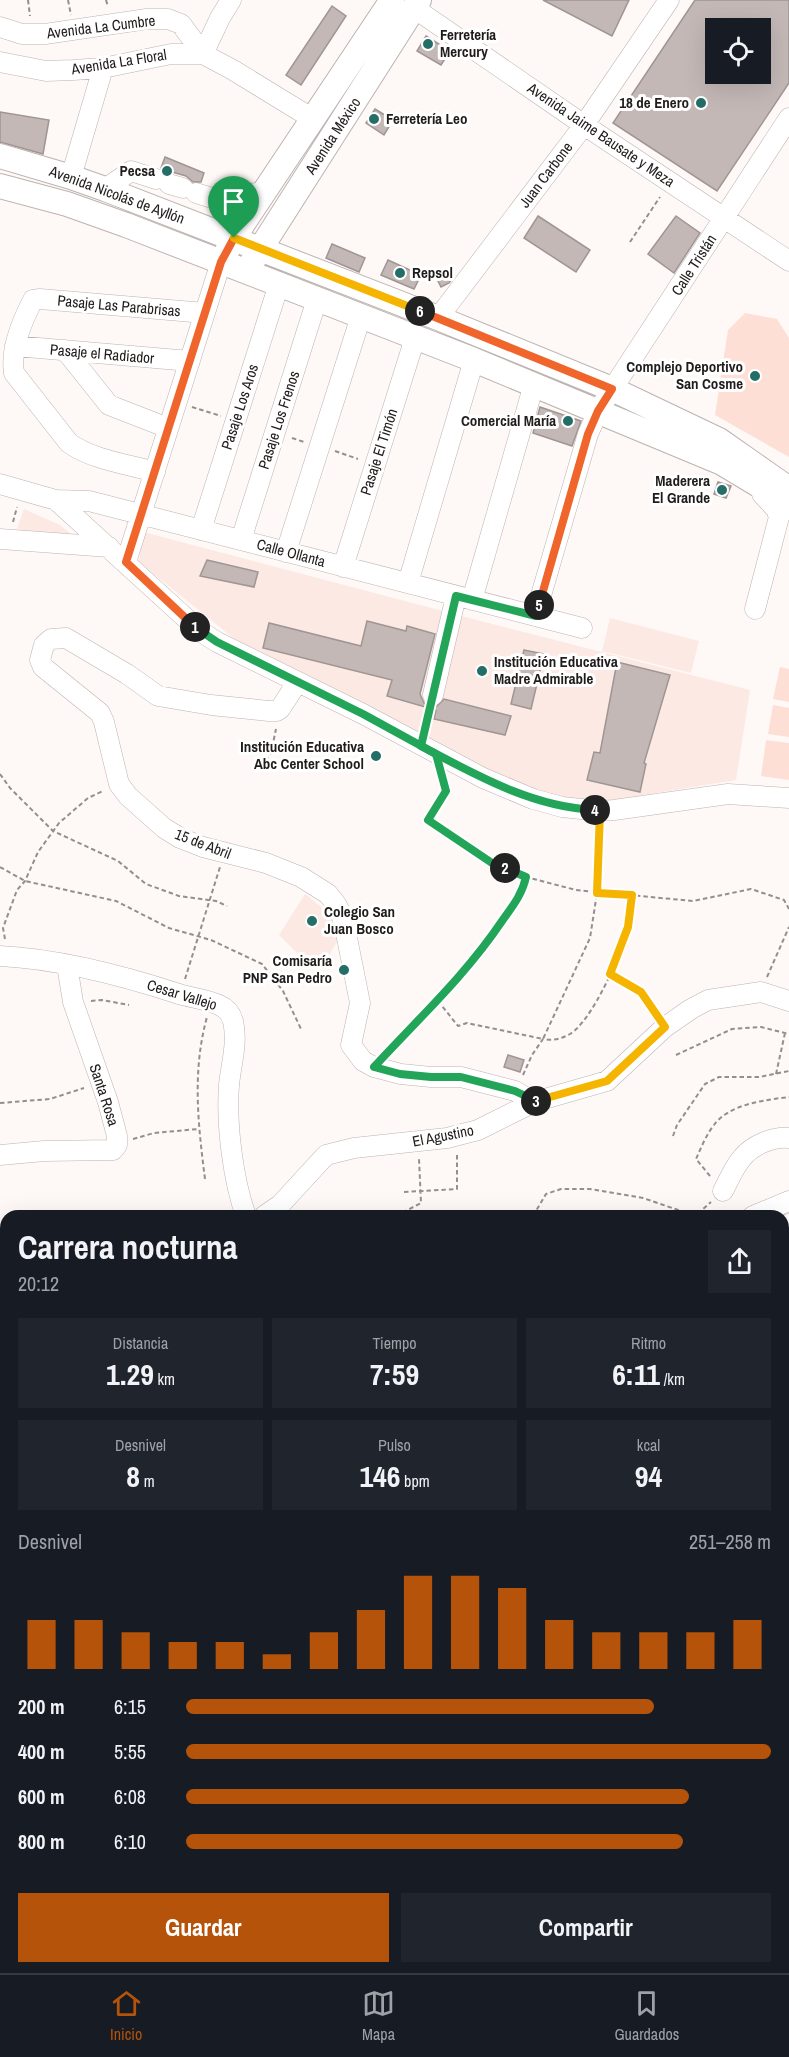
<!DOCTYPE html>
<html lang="es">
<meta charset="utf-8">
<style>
:root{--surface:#171b24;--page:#20242c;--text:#f1f3f6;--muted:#9ea1a6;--line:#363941;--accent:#b45309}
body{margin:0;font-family:"Archivo Narrow",sans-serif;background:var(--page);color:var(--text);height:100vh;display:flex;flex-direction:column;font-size:22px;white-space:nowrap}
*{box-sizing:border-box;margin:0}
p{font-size:20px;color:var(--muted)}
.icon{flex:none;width:33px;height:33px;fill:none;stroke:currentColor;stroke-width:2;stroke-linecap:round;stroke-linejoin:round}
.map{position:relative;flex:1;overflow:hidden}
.sheet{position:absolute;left:0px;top:1210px;width:789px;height:764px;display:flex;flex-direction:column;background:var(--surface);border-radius:18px 18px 0 0;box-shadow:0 6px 24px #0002}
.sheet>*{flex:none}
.fabs{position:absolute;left:705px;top:18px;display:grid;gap:12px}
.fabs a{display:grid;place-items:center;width:66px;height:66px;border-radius:0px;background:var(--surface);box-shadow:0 6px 24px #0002;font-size:30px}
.pin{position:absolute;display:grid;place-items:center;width:51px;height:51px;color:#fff;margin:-62px -26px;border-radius:50% 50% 50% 0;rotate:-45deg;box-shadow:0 0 6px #0007}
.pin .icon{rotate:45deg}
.km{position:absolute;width:30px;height:30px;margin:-15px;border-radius:50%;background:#222;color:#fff;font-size:16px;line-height:30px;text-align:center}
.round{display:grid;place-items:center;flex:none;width:63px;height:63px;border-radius:0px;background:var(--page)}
.headline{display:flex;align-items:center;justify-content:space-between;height:102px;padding:0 18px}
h1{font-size:33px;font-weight:700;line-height:45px}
.metrics{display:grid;grid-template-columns:repeat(3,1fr);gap:9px;height:102px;padding:6px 18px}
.metrics div{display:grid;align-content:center;border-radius:0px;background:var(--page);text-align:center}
.metrics b{font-size:30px;font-weight:700}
.metrics small{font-size:16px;font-weight:400}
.metrics p{font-size:16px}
.chart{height:168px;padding:12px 18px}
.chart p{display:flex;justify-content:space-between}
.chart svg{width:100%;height:108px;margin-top:6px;stroke:var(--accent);stroke-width:6}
.button{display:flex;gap:12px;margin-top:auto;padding:12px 18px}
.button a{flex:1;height:69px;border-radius:0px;background:var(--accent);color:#fff;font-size:24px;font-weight:700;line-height:69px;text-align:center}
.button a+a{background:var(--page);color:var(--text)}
ul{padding:0 18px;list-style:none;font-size:20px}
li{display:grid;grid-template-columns:96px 72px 1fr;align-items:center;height:45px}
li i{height:15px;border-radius:8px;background:var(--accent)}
.tab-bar{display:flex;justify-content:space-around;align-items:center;height:84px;border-top:2px solid var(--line);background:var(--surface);font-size:16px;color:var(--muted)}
.tab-bar a{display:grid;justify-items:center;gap:3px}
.tab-bar .on{color:var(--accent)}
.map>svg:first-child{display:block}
.built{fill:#fce9e3}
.green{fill:#fedfd6}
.building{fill:#c3b8b6;stroke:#9f9593;stroke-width:1.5;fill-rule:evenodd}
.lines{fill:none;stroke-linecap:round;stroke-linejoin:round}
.minor-casing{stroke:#bdb3b0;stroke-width:21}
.major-casing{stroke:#bdb3b0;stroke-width:26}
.path{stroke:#948f8e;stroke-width:2;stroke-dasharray:4.5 3;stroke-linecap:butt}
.minor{stroke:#fff;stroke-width:20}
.major{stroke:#fff;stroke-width:24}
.split-1-casing{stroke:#fff;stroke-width:12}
.split-2-casing{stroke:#fff;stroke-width:12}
.split-3-casing{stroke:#fff;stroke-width:12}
.split-4-casing{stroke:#fff;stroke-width:12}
.split-5-casing{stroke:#fff;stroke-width:12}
.split-6-casing{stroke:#fff;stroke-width:12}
.split-7-casing{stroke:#fff;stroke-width:12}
.split-1{stroke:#f0652b;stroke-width:8}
.split-2{stroke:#22a559;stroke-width:8}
.split-3{stroke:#22a559;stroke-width:8}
.split-4{stroke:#f5b400;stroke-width:8}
.split-5{stroke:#22a559;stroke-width:8}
.split-6{stroke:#f0652b;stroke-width:8}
.split-7{stroke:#f5b400;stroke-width:8}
.poi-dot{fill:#246e67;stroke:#fff;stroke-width:2}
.labels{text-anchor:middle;stroke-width:6;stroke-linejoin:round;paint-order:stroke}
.street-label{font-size:15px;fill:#201c1b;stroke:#fff}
.poi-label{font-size:15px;font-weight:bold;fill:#201c1b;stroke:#fff;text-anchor:end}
</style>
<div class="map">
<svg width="789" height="1973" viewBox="0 0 789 1973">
<rect width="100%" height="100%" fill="#fef8f6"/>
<path class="built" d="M24 509 60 525 73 536 70 540 17 529Z
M143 532 473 619 750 690 736 780 606 801 555 797 437 751 252 653 139 562Z
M610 618 699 641 691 673 602 651Z
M305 894 329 913 344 930 328 957 302 958 279 935Z
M6 1960V1968H104L100 1973H2Z"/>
<path class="green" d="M745 313 777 319 789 338V457L715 415 728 330Z
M780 667 789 669V702L773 699Z
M773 705 789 708V737L768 734Z
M766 740 789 743V780L761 776Z"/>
<path class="building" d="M543 0H629L612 36Z
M695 0H789V83L717 191 613 123ZM716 28H760V74H716Z
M332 6 346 16 301 85 286 75Z
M426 36 450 51 441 65 417 51Z
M375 109 393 120 384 135 366 123Z
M0 112 49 120 43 154 0 142Z
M165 157 204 173 201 182H193L186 176 172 172 166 173 161 168Z
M538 216 590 250 576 272 524 238Z
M676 216 700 233 674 273 648 254Z
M332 244 365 258 359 272 326 258Z
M388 260 421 275 414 289 381 275Z
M448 269 453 278 449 283 441 287 435 275Z
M540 407 581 421 572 446 533 433Z
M718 482 731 486 726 498 714 494Z
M207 560 258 572 254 587 200 576Z
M367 621 406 631 407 626 435 634 420 694 424 703 430 706 436 707 444 699 511 716 505 735 434 719 436 710 387 696 392 680 263 648 269 623 361 646Z
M524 650 544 654 531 709 511 704Z
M617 662 670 675 644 763 646 764 640 792 587 780 594 752 600 753Z
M508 1055 524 1060 520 1072 504 1067Z"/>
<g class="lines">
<defs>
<path id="minor" d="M414 8 584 125 789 261
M0 27 22 34H45L147 19H168L181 24 203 54 233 70 313 119
M0 62 46 71 73 70 103 68 171 54H203L220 18 231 0
M71 177 103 68
M169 184 183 188
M105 189 131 171 156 179
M196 193 212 198 265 192
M438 318 584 125 669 0
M15 346 190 361
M65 350 109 405 168 428
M155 472C127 464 93 460 69 443L14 373C10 349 22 321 33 300L40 299 205 313
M0 484 56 500 89 501 582 628
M56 500 200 631 217 642 363 714 483 778 533 799 562 807 600 811 614 810 728 794 789 798
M201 530 279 284
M0 539 109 547
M241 540 317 299
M286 552 361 316
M126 562 221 262
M343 567 415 338
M408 583 474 360
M472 600 534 384
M755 609 779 517 776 509 762 494
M535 616 588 434 598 411 789 118
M297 683 280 709 277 711H269L211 705 158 696 127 674 66 638 51 639 44 645 40 660 43 667 100 713 104 722 119 784 128 796 164 828 180 838 203 847 266 863 301 877 328 894 336 904 341 914 345 928 360 1003 351 1045 363 1061 374 1067 401 1074 431 1077H461L515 1091 534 1102
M433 695 456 596
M0 956C60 959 121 975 179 994 192 998 207 999 219 1005 226 1008 231 1014 233 1021 238 1043 231 1064 229 1085 226 1124 233 1180 246 1216
M0 1155 44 1151 113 1150 117 1145V1136L108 1102 73 1002 67 965
M723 1191C729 1180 734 1167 742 1158 752 1145 774 1136 789 1138
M264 1216 280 1205 326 1155 354 1148 447 1138 478 1130 534 1102 607 1081 665 1027 691 1009 708 1000 761 992 789 1001
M753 1216 789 1201
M783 1227 789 1224
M783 1261 789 1270
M783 1300 789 1296
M783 1407 789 1403
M783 1480 789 1490
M783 1558 789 1555
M783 1633 789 1643
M783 1724 789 1720
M0 1726 6 1723
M783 1800 789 1805
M783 1884 789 1877
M783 1899 789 1904
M0 1953 6 1942
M262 1968 273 1973
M338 1968 348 1973
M449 1968 455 1973
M595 1968 600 1973
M112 1973 116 1968
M303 1973 313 1968
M710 1973 714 1968"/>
<path id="major" d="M0 156 71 177 105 189 438 318 612 389 719 440 789 489
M0 186 67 204 126 225 474 360 722 463 762 487 789 508
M227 251 244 222 392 0
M252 262 419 0"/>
</defs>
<use href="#minor" class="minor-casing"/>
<use href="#major" class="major-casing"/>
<path class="path" d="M28 0 30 16
M68 0 71 15
M106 0 108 7
M630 242 660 197
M192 407 221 416
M292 438 304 442
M335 451 358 459
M13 522 17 507
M426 728 430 710
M259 763 265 762 271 753 276 729
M0 774 10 788 53 831 118 861 146 884 179 896 216 901 227 906
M441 774 446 791 428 820 492 863 526 877 576 890 693 901 751 889 784 900 789 909
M0 867 25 881 116 901 169 928 211 940 262 964 283 991 301 1029
M5 939 3 928 17 890 25 881 38 852 59 823 88 798 103 791
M610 973 641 992 656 1014
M767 977 789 927
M185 979 220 867
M91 1001 102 1000 129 1005
M438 1001 458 1026 467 1023 543 1039 590 938 597 893 599 827
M388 1052 419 1017 438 1001 480 954 520 895 526 877
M676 1055 732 1029 761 1027 789 1034
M776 1074 785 1033
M523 1075 532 1055 543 1039C553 1041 561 1039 570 1034 592 1021 622 953 628 928 630 917 630 905 632 895
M0 1103 50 1099 84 1088
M673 1136 677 1125 705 1084 719 1077H759L789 1071
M133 1139 154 1133 198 1129
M710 1176 696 1159C701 1148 706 1135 714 1125 729 1104 765 1100 789 1097
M205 1179C198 1124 192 1071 207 1017
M404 1192 457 1189V1152
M396 1216 421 1203 419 1159
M533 1216 546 1194 561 1189H590L643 1198 681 1211H701L711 1202
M2 1341 6 1315
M0 1874 6 1885
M496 1968 502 1973"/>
<use href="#minor" class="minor"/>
<use href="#major" class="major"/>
</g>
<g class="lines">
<defs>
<path id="split-1" d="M195 627 126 562 221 262 234 238"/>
<path id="split-2" d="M195 627 217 642 363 714 436 754 446 791 428 820 492 863 505 868"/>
<path id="split-3" d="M505 868 526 877C522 895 512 907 502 921 465 976 418 1019 374 1067L400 1074 431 1077H461L515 1091 536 1101"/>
<path id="split-4" d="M536 1101 607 1081 665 1027 641 992 610 974 628 927 632 895 597 893 600 811 595 810"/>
<path id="split-5" d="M539 605 536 616 456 596 421 746C476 775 532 807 595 810"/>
<path id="split-6" d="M420 311 612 389 598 411 588 434 539 605"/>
<path id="split-7" d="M234 238 420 311"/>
</defs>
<use href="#split-1" class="split-1-casing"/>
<use href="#split-2" class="split-2-casing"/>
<use href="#split-3" class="split-3-casing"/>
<use href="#split-4" class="split-4-casing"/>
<use href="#split-5" class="split-5-casing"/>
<use href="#split-6" class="split-6-casing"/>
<use href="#split-7" class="split-7-casing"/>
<use href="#split-1" class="split-1"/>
<use href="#split-2" class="split-2"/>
<use href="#split-3" class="split-3"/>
<use href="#split-4" class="split-4"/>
<use href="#split-5" class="split-5"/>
<use href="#split-6" class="split-6"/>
<use href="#split-7" class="split-7"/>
</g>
<g class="poi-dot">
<circle cx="428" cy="44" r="6"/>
<circle cx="701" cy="103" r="6"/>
<circle cx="374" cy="119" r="6"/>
<circle cx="167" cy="171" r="6"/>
<circle cx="400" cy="273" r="6"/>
<circle cx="755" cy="376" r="6"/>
<circle cx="568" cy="421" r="6"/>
<circle cx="722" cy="490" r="6"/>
<circle cx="482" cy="671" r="6"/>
<circle cx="376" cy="756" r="6"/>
<circle cx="312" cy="921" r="6"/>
<circle cx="344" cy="970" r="6"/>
</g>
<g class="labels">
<g class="street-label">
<text transform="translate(101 27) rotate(-7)" y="5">Avenida La Cumbre</text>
<text transform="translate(119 62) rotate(-9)" y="5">Avenida La Floral</text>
<text transform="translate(601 135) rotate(34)" y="5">Avenida Jaime Bausate y Meza</text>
<text transform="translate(333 136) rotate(-57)" y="5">Avenida México</text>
<text transform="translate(546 175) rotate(-53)" y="5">Juan Carbone</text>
<text transform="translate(117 195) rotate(20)" y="5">Avenida Nicolás de Ayllón</text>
<text transform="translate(694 265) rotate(-57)" y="5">Calle Tristán</text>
<text transform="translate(119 306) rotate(5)" y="5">Pasaje Las Parabrisas</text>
<text transform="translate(102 354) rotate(5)" y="5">Pasaje el Radiador</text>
<text transform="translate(240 407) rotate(-72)" y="5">Pasaje Los Aros</text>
<text transform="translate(279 420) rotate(-72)" y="5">Pasaje Los Frenos</text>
<text transform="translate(379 452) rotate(-72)" y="5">Pasaje El Timón</text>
<text transform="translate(291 553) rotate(15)" y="5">Calle Ollanta</text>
<text transform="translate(203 844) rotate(21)" y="5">15 de Abril</text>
<text transform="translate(182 995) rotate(17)" y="5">Cesar Vallejo</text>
<text transform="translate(104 1095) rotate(72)" y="5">Santa Rosa</text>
<text transform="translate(443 1136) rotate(-11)" y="5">El Agustino</text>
</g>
<g class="poi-label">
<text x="440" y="40" text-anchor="start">Ferretería<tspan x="440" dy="17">Mercury</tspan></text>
<text x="689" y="108">18 de Enero</text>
<text x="386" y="124" text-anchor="start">Ferretería Leo</text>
<text x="155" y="176">Pecsa</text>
<text x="412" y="278" text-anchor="start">Repsol</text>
<text x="743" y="372">Complejo Deportivo<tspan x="743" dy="17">San Cosme</tspan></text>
<text x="556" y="426">Comercial María</text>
<text x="710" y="486">Maderera<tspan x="710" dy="17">El Grande</tspan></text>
<text x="494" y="667" text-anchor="start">Institución Educativa<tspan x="494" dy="17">Madre Admirable</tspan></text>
<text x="364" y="752">Institución Educativa<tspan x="364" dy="17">Abc Center School</tspan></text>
<text x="324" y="917" text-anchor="start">Colegio San<tspan x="324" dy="17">Juan Bosco</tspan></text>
<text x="332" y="966">Comisaría<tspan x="332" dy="17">PNP San Pedro</tspan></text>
</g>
</g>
</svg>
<div class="fabs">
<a><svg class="icon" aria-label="locate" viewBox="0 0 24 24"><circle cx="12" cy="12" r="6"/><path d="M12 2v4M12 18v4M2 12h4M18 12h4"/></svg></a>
</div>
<div class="pin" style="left:234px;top:238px;background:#1e9e55"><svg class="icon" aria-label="arrive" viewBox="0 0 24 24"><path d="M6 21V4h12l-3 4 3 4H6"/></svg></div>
<b class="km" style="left:195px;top:627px">1</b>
<b class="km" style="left:505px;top:868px">2</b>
<b class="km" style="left:536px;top:1101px">3</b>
<b class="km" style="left:595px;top:810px">4</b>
<b class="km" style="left:539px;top:605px">5</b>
<b class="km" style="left:420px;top:311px">6</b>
<section class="sheet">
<div class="headline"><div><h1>Carrera nocturna</h1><p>20:12</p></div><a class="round"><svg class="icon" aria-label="share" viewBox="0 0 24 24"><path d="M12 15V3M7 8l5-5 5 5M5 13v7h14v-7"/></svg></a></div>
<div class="metrics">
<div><p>Distancia</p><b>1.29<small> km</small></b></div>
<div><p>Tiempo</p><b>7:59</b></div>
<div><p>Ritmo</p><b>6:11<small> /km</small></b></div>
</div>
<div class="metrics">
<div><p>Desnivel</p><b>8<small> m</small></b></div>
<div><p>Pulso</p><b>146<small> bpm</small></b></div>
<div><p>kcal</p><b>94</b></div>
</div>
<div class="chart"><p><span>Desnivel</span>251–258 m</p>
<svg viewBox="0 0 160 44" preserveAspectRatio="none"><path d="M5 44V24M15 44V24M25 44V29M35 44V33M45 44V33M55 44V38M65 44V29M75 44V20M85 44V6M95 44V6M105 44V11M115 44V24M125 44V29M135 44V29M145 44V29M155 44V24"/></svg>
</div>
<ul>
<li><b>200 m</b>6:15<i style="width:80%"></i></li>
<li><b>400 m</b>5:55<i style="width:100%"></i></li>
<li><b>600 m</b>6:08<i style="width:86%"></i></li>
<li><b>800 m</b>6:10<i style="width:85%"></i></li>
</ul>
<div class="button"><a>Guardar</a><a>Compartir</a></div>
</section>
</div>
<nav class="tab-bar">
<a class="on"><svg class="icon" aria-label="home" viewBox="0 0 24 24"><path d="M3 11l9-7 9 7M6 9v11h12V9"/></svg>Inicio</a>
<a><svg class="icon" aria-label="map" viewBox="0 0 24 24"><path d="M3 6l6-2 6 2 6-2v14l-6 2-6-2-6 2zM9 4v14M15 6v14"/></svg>Mapa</a>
<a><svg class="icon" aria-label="saved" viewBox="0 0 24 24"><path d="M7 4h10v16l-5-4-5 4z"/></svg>Guardados</a>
</nav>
